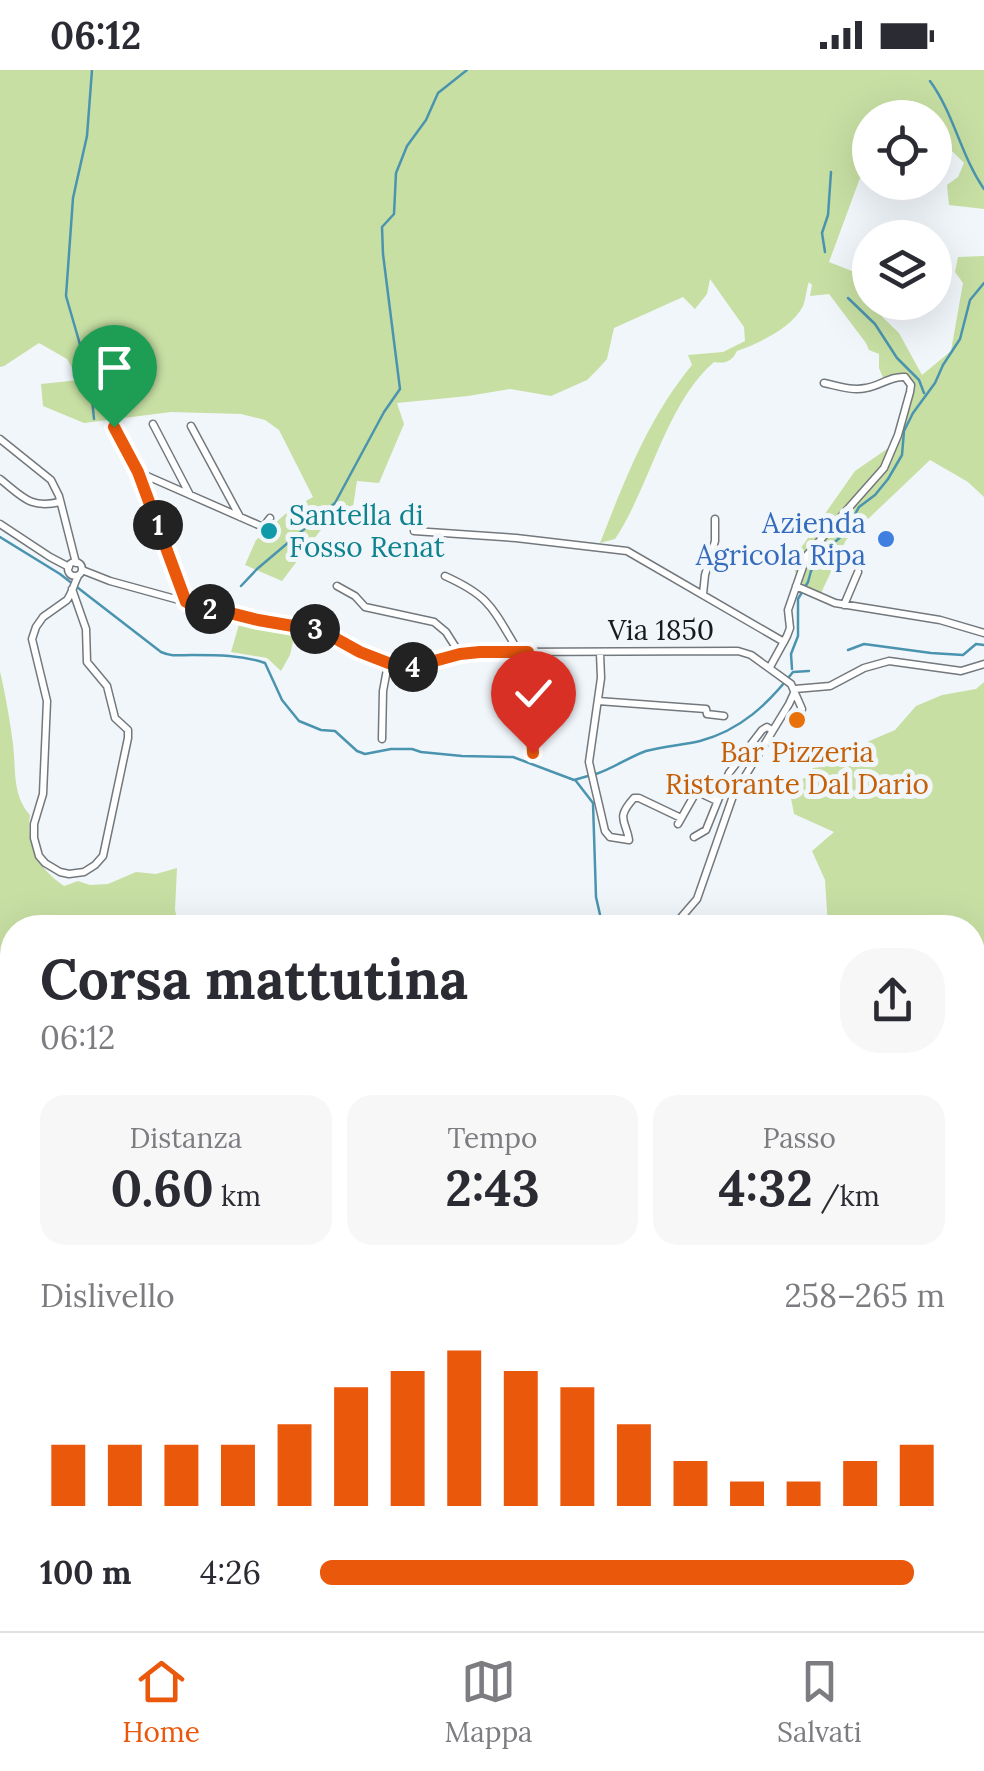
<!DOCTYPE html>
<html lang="it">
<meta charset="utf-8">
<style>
:root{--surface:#fff;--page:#f7f7f7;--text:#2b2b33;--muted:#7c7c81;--line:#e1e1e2;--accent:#ea580c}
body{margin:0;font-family:Lora,serif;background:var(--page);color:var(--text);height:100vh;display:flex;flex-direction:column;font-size:38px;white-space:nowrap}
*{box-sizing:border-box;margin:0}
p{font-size:32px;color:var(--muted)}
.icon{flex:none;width:55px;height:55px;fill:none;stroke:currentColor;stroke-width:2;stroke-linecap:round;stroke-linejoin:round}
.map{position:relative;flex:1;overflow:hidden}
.details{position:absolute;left:0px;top:845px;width:985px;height:718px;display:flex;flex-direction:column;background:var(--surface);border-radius:40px 40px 0 0;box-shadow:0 10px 40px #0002}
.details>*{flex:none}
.tools{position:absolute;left:852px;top:30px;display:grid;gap:20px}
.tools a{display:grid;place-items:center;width:100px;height:100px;border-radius:50%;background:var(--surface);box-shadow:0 10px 40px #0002;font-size:50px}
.pin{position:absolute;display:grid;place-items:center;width:85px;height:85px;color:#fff;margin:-102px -42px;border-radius:50% 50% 50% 0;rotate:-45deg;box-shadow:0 0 10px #0007}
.pin .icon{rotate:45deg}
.km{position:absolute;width:50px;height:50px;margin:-25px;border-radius:50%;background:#222;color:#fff;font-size:28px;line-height:50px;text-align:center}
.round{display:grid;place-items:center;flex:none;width:105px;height:105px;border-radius:40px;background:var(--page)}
.overview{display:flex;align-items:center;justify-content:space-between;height:170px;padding:0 40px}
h1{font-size:55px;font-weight:700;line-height:75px}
.figures{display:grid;grid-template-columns:repeat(3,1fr);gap:15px;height:170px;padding:10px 40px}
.figures div{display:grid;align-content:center;border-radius:25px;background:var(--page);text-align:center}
.figures b{font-size:50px;font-weight:700}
.figures small{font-size:28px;font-weight:400}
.figures p{font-size:28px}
.chart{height:280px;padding:20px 40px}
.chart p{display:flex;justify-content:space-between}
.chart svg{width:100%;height:180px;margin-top:10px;stroke:var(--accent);stroke-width:6}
ul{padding:0 40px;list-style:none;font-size:32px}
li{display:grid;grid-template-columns:160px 120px 1fr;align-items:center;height:75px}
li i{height:25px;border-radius:12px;background:var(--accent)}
.status{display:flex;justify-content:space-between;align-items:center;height:70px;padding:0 50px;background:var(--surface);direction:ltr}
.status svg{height:28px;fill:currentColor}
.tab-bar{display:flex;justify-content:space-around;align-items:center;height:140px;border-top:2px solid var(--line);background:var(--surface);font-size:28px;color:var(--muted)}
.tab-bar a{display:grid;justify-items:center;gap:5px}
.tab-bar .on{color:var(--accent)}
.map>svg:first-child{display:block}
.green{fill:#c7dfa3}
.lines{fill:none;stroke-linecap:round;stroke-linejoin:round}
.stream{stroke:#4b94af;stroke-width:2.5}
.street-casing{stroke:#73787c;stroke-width:9}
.street{stroke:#fff;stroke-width:6}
.route-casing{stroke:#fff;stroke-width:20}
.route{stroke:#ea580c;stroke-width:12}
.culture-dot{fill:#0f9aa8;stroke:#f1f6fb;stroke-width:4}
.shop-dot{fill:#3f7fe0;stroke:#f1f6fb;stroke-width:4}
.food-dot{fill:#e8710a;stroke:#f1f6fb;stroke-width:4}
.labels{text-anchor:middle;stroke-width:10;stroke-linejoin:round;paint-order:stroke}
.culture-label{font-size:28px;fill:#0d838f;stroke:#f1f6fb;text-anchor:start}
.shop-label{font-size:28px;fill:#366cbe;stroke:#f1f6fb;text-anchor:end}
.street-label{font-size:28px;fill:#181a1c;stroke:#f1f6fb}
.food-label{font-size:28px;fill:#c56008;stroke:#f1f6fb}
</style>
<div class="status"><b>06:12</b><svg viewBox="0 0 49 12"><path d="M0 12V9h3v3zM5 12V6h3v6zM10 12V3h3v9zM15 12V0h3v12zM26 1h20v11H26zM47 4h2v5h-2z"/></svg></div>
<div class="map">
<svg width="984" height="1561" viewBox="0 0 984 1561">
<rect width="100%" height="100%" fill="#f1f6fb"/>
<path class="green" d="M0 0H984V139L949 135 947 115 958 107 964 93 935 64V48L927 47V37L913 31 898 47 870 48V81L829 192 852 201 857 215 870 235 899 263 922 305 951 281 963 213 955 202 958 187 984 186V427L968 412 930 390 846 470 821 523 800 513 791 492 855 401 900 370 913 326V315L909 306 897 303 884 310 879 298V284L869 280 866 273 829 224 810 226 812 215 809 212C806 220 806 229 803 236 793 257 758 274 737 281 732 291 726 294 714 292 665 335 651 415 615 469L600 473C625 410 648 348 692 295L688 285 723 282 745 271 744 257 710 209 707 224 695 239 683 227 614 258 607 289 599 298 587 310 551 326 510 319 468 326 397 333 404 354 379 413 357 411 353 437 320 461 282 511 245 495 256 470 291 439 313 427 279 360 265 350 241 344 171 342 84 353 43 336 41 314 79 310 67 289 39 273 4 296 0 297Z
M240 551 295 563 290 585 281 601 267 588 231 582Z
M0 601C5 623 10 650 13 674 16 699 12 725 30 745 26 776 37 797 64 816L78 811 90 815 108 814 136 802 156 804 177 798 175 840 179 857 12 858V1550H201L176 1561H0Z
M984 612V1561H941L916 1550H972V858L828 857 825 810 812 781 834 762 794 744 790 723 813 698 851 693 860 675 895 660 916 636 942 625 976 619Z
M236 1550H376V1561H247L240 1557Z
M790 1550H907L893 1561H813V1559Z"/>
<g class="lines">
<path class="stream" d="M92 0 87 66 73 128 66 226 90 309 94 349
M930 11C954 44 961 86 984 119
M825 182 822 163 828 145 831 102
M848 228 875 254 897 288 919 310 924 323
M0 467 60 504 161 582C172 587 180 585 192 585 217 585 242 585 265 593L282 630 299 651 321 660 335 661 357 681 365 684 391 679H412L421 682 462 686 513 687 574 710 588 706
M241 516 257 499 335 433 384 342 400 319 383 184 382 157 394 144 396 103 407 76 426 50 438 23 467 0
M848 580 864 574 931 583 963 585 976 574 984 575
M792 599 791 584 798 566V529L808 512 811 501 821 484 844 464 859 437 875 425 888 409 902 385 904 361 913 343 935 313 943 295 960 269 970 230 984 213
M596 704C614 698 629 687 646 681 664 676 683 675 700 671 741 660 768 634 793 602L809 601
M576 711 593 733 596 827 603 858
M11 1283 10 1354 12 1360
M972 1458 984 1455
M72 1550 74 1561
M635 1561 636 1556 643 1550"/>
<defs>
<path id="street" d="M153 354 190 425
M191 356 240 447
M114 357 138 402
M0 369 51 410 59 426 76 493
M0 409C23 427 30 439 60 432
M0 454 50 487 69 497
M414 461 516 468 627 481 784 572
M68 499a7 7 0 1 1 14 0a7 7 0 1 1-14 0Z
M82 500 110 511 208 538 321 561 360 581 396 597 406 598 460 584 480 582 738 581 751 585 791 614 802 639
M445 506C487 525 491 535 514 574L515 582
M337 516 355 526 365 537 434 552 446 562 460 584
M796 516 835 533 940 550 984 563
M72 519 86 559 87 592 107 616 115 648 128 660V668L103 786 95 795 84 802 69 804 60 802 45 793 39 786 34 768V754L43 724 47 631 32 569 36 557 43 547 67 530C72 523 74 514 78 506
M703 524 705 505 715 471V449
M186 531 138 402 263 457 270 448
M844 535 858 502
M528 582 533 683
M600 583 601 608 589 692 605 761 610 767 629 770C626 750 615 749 634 728H639L681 748
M770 597 787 566 790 558 788 540 807 485 884 398 898 365 910 322 911 315 905 307C890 306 880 316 866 318 852 321 838 316 824 313
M795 619 830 616 864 598 889 591 961 601 984 594
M598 631 706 639 707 644 724 646
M382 669 383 621 388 594
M678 754 695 724 700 723 717 731
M694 767 706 760 729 703 762 660 767 657 772 660
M672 858 697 829 733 726 789 634 795 621
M0 1213 12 1193
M95 1550 96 1561
M509 1550 517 1561
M52 1561 55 1550
M411 1561 427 1557 442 1561
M627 1561 631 1550
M775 1561 777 1556"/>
</defs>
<use href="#street" class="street-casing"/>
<use href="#street" class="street"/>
</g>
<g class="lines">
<defs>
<path id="route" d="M114 357 138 402 186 532 258 550 322 561 360 582 396 596 412 597 460 584 480 582H528L533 683"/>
</defs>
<use href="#route" class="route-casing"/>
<use href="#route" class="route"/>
</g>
<circle class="culture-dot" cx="269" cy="461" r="10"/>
<circle class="shop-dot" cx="886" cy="469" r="10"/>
<circle class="food-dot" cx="797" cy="650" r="10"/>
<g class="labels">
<g class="culture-label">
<text x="289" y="455">Santella di<tspan x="289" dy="32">Fosso Renat</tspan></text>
</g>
<g class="shop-label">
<text x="866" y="463">Azienda<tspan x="866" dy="32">Agricola Ripa</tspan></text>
</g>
<g class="street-label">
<text x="661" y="570">Via 1850</text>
</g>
<g class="food-label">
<text x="797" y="692">Bar Pizzeria<tspan x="797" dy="32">Ristorante Dal Dario</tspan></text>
</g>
</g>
</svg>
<div class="tools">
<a><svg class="icon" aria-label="locate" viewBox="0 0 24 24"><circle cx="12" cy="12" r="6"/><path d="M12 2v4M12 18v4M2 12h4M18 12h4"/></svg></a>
<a><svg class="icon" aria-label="layers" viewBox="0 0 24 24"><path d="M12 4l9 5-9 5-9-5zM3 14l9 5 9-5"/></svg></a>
</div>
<div class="pin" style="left:114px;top:357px;background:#1e9e55"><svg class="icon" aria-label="arrive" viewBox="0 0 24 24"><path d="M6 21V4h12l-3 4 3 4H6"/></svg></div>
<div class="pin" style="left:533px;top:683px;background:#d93025"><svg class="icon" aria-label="check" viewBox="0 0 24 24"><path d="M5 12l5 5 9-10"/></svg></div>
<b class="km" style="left:158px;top:455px">1</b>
<b class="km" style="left:210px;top:539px">2</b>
<b class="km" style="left:315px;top:559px">3</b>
<b class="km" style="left:413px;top:597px">4</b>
<section class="details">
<div class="overview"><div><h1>Corsa mattutina</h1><p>06:12</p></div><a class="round"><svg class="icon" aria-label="share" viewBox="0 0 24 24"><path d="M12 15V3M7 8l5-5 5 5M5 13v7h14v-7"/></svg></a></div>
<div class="figures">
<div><p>Distanza</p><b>0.60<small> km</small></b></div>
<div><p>Tempo</p><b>2:43</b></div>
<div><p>Passo</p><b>4:32<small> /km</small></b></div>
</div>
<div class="chart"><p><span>Dislivello</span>258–265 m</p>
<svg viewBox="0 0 160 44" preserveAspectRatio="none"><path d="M5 44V29M15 44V29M25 44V29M35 44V29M45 44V24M55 44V15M65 44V11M75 44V6M85 44V11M95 44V15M105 44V24M115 44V33M125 44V38M135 44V38M145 44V33M155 44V29"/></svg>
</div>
<ul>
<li><b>100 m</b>4:26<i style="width:95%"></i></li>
</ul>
</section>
</div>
<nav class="tab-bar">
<a class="on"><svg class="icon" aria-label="home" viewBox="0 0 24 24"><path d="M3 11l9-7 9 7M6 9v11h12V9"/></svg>Home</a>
<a><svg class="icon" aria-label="map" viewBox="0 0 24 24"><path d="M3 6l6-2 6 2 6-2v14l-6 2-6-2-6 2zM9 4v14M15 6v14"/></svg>Mappa</a>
<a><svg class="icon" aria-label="saved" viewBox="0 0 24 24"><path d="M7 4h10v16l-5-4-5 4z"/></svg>Salvati</a>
</nav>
